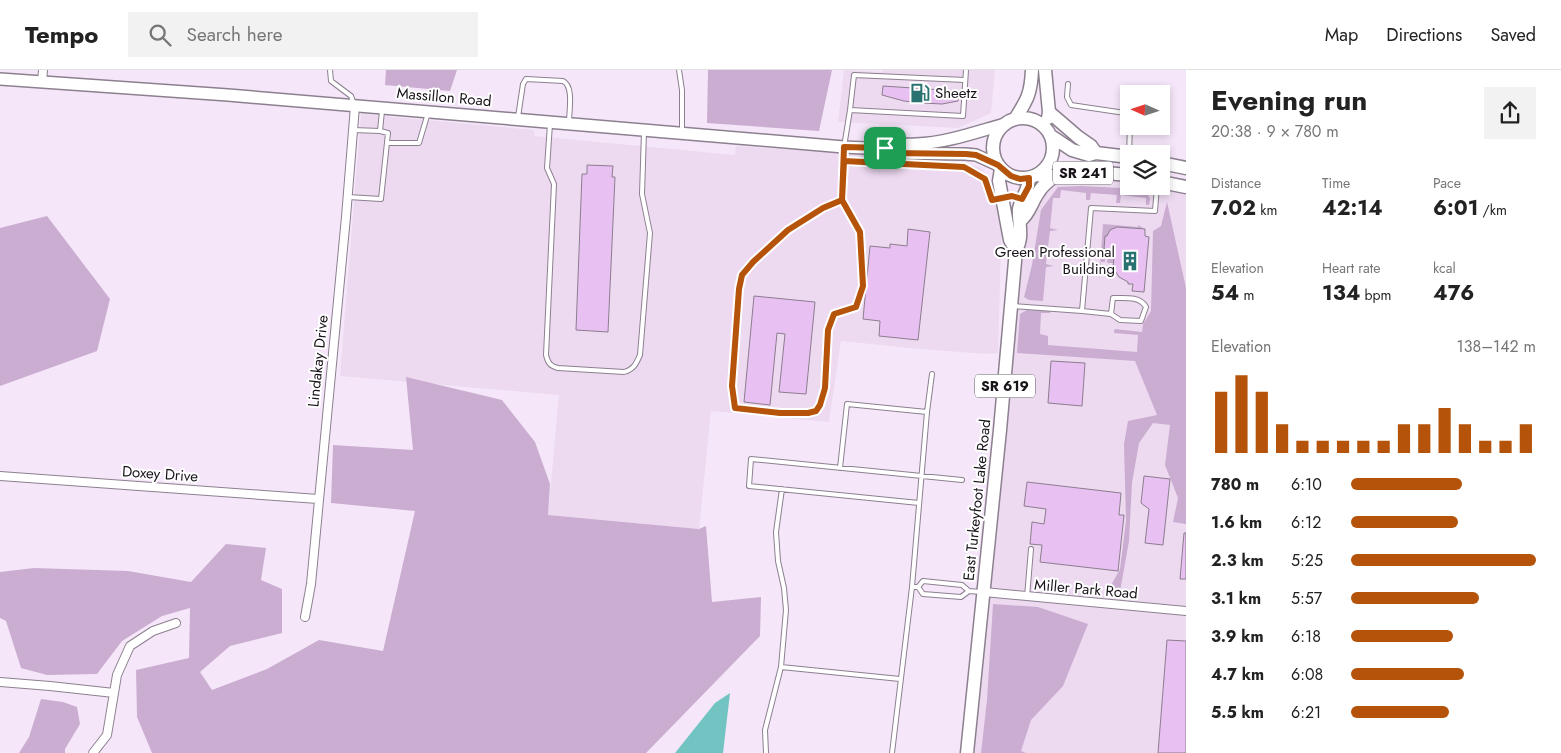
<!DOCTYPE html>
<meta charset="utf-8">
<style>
:root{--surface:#fff;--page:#f2f2f2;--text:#222;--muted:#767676;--line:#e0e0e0;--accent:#b45309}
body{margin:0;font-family:Jost,sans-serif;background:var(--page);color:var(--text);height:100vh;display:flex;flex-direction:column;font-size:19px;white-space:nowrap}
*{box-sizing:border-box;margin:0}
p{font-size:16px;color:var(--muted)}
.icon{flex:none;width:28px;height:28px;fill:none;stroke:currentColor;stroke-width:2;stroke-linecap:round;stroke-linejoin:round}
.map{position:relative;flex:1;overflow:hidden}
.panel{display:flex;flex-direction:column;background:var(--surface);width:375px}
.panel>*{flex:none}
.needle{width:32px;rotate:273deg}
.tools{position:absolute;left:1120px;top:15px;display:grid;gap:10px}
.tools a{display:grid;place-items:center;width:50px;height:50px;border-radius:0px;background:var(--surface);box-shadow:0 2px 8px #0003;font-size:25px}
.pin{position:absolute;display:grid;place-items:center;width:42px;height:42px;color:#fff;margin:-21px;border-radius:10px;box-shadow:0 2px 8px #0006}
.round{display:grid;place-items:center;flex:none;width:52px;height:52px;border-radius:0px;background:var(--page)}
.head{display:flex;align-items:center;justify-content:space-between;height:85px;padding:0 25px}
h1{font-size:28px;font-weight:700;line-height:38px}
.metrics{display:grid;grid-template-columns:repeat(3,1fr);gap:8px;height:85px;padding:5px 25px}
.metrics div{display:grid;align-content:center}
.metrics b{font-size:21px;font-weight:700}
.metrics small{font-size:14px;font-weight:400}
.metrics p{font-size:14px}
.chart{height:140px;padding:10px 25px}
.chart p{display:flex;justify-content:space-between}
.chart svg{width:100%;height:90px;margin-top:5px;stroke:var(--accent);stroke-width:6}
ul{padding:0 25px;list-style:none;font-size:16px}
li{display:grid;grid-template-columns:80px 60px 1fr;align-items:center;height:38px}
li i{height:12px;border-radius:6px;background:var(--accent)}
header{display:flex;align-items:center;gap:30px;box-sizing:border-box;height:70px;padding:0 25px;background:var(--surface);border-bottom:1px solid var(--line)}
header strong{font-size:24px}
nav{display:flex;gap:28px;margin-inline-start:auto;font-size:18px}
.search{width:350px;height:45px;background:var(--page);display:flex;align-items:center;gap:12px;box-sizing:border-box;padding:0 18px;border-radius:0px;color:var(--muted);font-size:19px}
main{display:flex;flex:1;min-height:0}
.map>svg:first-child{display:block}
.built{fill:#eddaf1}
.green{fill:#caadd1}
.water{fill:#71c4c2}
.building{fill:#e8c0f2;stroke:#8b7e8e}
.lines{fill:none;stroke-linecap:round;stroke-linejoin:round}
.service-casing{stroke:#8c808f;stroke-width:6}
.minor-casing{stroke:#8c808f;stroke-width:10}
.secondary-casing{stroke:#8c808f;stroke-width:14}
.primary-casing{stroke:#8c808f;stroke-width:15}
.path{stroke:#7e7580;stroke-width:2;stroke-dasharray:2.5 4;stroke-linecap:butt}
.service{stroke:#fff;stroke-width:4}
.minor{stroke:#fff;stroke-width:8}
.secondary{stroke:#fff;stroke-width:11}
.primary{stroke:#fff;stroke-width:12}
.route-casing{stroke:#fff;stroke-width:10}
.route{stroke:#b45309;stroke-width:6}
.labels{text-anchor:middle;stroke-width:4;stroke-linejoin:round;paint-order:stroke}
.shield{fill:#fff;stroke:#5d5a5e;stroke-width:1}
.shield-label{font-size:14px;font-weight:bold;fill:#181319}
.poi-label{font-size:15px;fill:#181319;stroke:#fff;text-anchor:start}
.street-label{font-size:15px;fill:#181319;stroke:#fff}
</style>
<header>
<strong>Tempo</strong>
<div class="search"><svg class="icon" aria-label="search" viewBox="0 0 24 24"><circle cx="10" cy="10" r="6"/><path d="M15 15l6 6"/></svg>Search here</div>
<nav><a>Map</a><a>Directions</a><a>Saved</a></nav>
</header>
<main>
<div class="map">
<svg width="1186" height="683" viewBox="0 0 1186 683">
<rect width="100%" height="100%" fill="#f5e7f9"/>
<path class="built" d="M844 0 882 2 883 0H995L991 43 958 58 838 52Z
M361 44 534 60 535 66 735 85 736 76 962 92 981 98 988 106 1002 142 998 283 987 284 919 279 841 271 829 352 711 341 699 459 548 445 559 325 340 306Z
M1129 105V116L1186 117V683H967L1020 151 1055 106Z"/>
<path class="green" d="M386 0H457L450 21 385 15Z
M708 0H832L819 61 707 53Z
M1081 116 1140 119 1147 122 1150 129 1149 135H1146V128L1121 125 1120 133H1116L1117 125 1091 123 1090 130H1086V123L1061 120 1060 128H1053L1050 158 1058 160 1050 161 1046 194 1054 196 1046 197 1043 231 1029 230 1024 227 1032 195 1041 140 1058 117Z
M1167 132 1186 218V454L1173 452 1178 428 1165 395 1170 355 1153 353 1139 373 1132 413 1129 471 1119 527 1109 519 1120 499 1126 451 1124 374 1128 351 1157 345 1135 291 1017 283 1020 244 1027 240 1050 241V243H1041L1040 264 1048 266V275L1137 282 1138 265 1114 263V261L1115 259 1142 262 1143 254 1151 241 1153 161 1161 156Z
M47 146 110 229 97 281 0 316V158Z
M1103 154 1138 157V155L1145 159 1117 157 1109 161 1104 179H1109L1108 188H1114L1113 193H1107L1108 181 1106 180 1105 192H1101L1099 212Z
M406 307 502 330 535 372 550 414 548 445 699 459 706 456 712 532 761 527 760 566 646 683H152L137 647 136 600 189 588 190 538 162 546 122 571 97 604 47 605 21 598 6 551 0 548V502L34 498 128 501 191 512 226 474 266 478 261 510 282 519V563L230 576 200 602 212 620 267 599 319 570 383 581 415 441 331 433 333 375 413 380Z
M993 534 1038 537 1088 554 1063 616 1031 650 1021 681 1026 683H981L987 630Z
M41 629 63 632 77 637 80 654 65 679V683H19L29 667Z"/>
<path class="water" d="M730 623 723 683H675L715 633Z"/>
<path class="building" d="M883 16 958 21V31L942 34 923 33 904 31 882 25Z
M587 95 613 96 612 107H615L608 262 576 260 582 104H587Z
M1117 157 1145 159V166L1149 167 1144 222 1132 221 1133 214H1128V212L1119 207 1115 201V196H1113L1114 188H1108L1109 179H1104L1105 166H1107L1110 160Z
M908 159 930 162 918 270 879 266 880 251 863 249 870 176 890 178V174L907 176Z
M754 226 815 232 806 324 779 322 785 264 777 263 770 335 744 332Z
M1051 291 1085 293 1082 336 1048 333Z
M1144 406 1170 409 1163 475 1145 473 1149 439 1141 433Z
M1027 412 1121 423 1119 445H1124L1118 501 1040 492 1042 475 1030 474 1032 452 1044 454 1046 439 1024 436Z
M1184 463H1186V509H1180Z
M1167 570 1186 571V683H1158Z"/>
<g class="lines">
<defs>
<path id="service" d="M330 0 331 11 351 26 354 34
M679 0 682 20V61
M1068 14 1067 27 1071 35 1125 43 1129 46
M850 40 854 5 965 10
M518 47 523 14 526 9 563 11C574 16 569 41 569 52
M550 54 547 98 554 114 546 285C548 293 550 296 558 298L624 302C634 299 636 294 640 285L650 163 642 124 644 62
M353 60 380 61 382 41
M388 73H419L428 43
M1129 84 1130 56
M348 127 381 129 388 63 380 61
M842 130 860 162 863 216 856 237 834 244 828 260 825 318 820 335 816 341 808 343H780L735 338 732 316 739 219 742 205 753 192 788 160 823 138 842 130 844 77 850 40 963 46 966 0
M1012 236 1082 241 1091 138 1155 141 1157 116
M1082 241 1111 244 1120 250 1141 251 1146 237C1140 226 1125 228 1113 228L1111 244
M840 398 847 334 927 342
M919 433 749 416 751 389 962 410
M912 517 927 342 932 304
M918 517 923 524 961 527 969 521
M1027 527 1031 479
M781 597 786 540 784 518 778 491 776 462 782 419
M766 683 765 660 781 597 900 609
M892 683 912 517H918L923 511 962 515 969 521 982 522"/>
<path id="minor" d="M42 12 43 0
M0 406 318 429
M984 522 1186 541
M305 547 311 514 346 147 355 36
M0 612 50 616 114 623
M93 683 107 665 117 605 130 576 153 561 176 553"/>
<path id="secondary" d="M0 9 228 25 844 77 885 79 891 83 965 84 976 85 998 95
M885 79C894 73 905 75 916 74 946 73 976 62 1005 54"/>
<path id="primary" d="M1045 0 1049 42 1048 48
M1049 42 1078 67 1091 76 1096 83
M993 78a30 30 0 1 1 60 0a30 30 0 1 1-60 0Z
M1015 49C1027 30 1031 24 1032 0
M1051 66 1072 80 1089 85 1096 83 1129 87
M1161 93 1186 98
M1001 99 999 111 1010 170 1016 180
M1037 105 1055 106 1094 102 1129 105
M1161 112 1186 117
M1020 151C1030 143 1031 133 1038 123 1042 116 1048 111 1055 106
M967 683 1000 360 1016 180C1024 166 1018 153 1019 139 1021 128 1029 120 1029 108"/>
</defs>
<use href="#service" class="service-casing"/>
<use href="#minor" class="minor-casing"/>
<use href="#secondary" class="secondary-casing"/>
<use href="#primary" class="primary-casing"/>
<path class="path" d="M849 91 889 93
M904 94C931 96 977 87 989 119
M1130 117 1150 121"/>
<use href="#service" class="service"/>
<use href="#minor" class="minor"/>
<use href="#secondary" class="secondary"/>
<use href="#primary" class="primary"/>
</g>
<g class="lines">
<defs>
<path id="route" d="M885 78 844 77 842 130 860 162 863 216 856 237 834 244 828 260 825 318 820 335 816 341 808 343H780L735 338 732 316 739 219 742 205 753 192 788 160 823 138 842 130 844 91 964 97 985 109 992 130 1012 126 1022 129 1029 116V108L1020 109 1011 106 998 95 976 85 966 84 891 83 885 78"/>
</defs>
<use href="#route" class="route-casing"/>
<use href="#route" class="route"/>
</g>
<defs>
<symbol id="fuel-bare" viewBox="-9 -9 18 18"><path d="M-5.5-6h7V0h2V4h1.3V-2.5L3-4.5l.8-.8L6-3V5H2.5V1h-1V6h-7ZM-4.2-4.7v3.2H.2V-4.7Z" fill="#287271" stroke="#fff" stroke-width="2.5" paint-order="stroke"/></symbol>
<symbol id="building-bare" viewBox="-9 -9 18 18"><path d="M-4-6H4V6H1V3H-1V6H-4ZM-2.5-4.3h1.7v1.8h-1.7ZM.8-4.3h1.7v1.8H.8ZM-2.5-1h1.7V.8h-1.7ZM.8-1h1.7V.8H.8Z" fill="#287271" stroke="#fff" stroke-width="2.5" paint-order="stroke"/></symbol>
</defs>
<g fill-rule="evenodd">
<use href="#fuel-bare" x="906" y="9" width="28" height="28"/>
<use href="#building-bare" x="1116" y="177" width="28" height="28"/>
</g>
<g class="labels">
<g class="shield">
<rect x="1053" y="91.5" width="60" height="23" rx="4"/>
<rect x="975" y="304.5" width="60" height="23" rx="4"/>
</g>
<g class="shield-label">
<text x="1083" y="108">SR 241</text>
<text x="1005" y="321">SR 619</text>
</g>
<g class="poi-label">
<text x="935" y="28">Sheetz</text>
<text x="1115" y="187" text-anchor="end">Green Professional<tspan x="1115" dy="17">Building</tspan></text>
</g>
<g class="street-label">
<text transform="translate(444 27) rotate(5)" y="5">Massillon Road</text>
<text transform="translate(318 291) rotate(-84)" y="5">Lindakay Drive</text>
<text transform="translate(160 404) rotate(4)" y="5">Doxey Drive</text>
<text transform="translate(977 430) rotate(-84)" y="5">East Turkeyfoot Lake Road</text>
<text transform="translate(1086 519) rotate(5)" y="5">Miller Park Road</text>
</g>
</g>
</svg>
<div class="tools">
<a><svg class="needle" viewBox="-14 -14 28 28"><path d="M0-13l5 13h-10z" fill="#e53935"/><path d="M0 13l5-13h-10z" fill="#767676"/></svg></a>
<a><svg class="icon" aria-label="layers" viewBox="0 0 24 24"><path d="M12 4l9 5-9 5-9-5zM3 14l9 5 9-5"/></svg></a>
</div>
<div class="pin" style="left:885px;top:78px;background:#1e9e55"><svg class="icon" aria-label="arrive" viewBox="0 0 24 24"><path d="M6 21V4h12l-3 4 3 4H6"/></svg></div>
</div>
<section class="panel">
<div class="head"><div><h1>Evening run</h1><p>20:38 · 9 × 780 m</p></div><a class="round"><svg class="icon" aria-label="share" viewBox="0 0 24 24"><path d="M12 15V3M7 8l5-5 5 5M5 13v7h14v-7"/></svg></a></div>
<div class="metrics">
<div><p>Distance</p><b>7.02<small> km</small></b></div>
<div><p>Time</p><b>42:14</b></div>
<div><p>Pace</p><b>6:01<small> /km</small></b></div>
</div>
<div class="metrics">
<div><p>Elevation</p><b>54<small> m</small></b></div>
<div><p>Heart rate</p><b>134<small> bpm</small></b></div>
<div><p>kcal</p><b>476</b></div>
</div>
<div class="chart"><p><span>Elevation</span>138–142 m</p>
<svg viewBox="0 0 160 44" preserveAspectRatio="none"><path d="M5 44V14M15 44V6M25 44V14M35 44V30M45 44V38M55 44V38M65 44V38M75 44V38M85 44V38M95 44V30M105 44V30M115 44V22M125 44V30M135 44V38M145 44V38M155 44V30"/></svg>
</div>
<ul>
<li><b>780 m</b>6:10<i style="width:60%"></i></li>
<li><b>1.6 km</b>6:12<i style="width:58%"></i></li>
<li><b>2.3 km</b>5:25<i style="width:100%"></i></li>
<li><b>3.1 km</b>5:57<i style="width:69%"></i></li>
<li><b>3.9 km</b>6:18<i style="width:55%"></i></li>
<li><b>4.7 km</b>6:08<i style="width:61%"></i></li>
<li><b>5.5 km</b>6:21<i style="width:53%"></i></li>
</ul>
</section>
</main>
